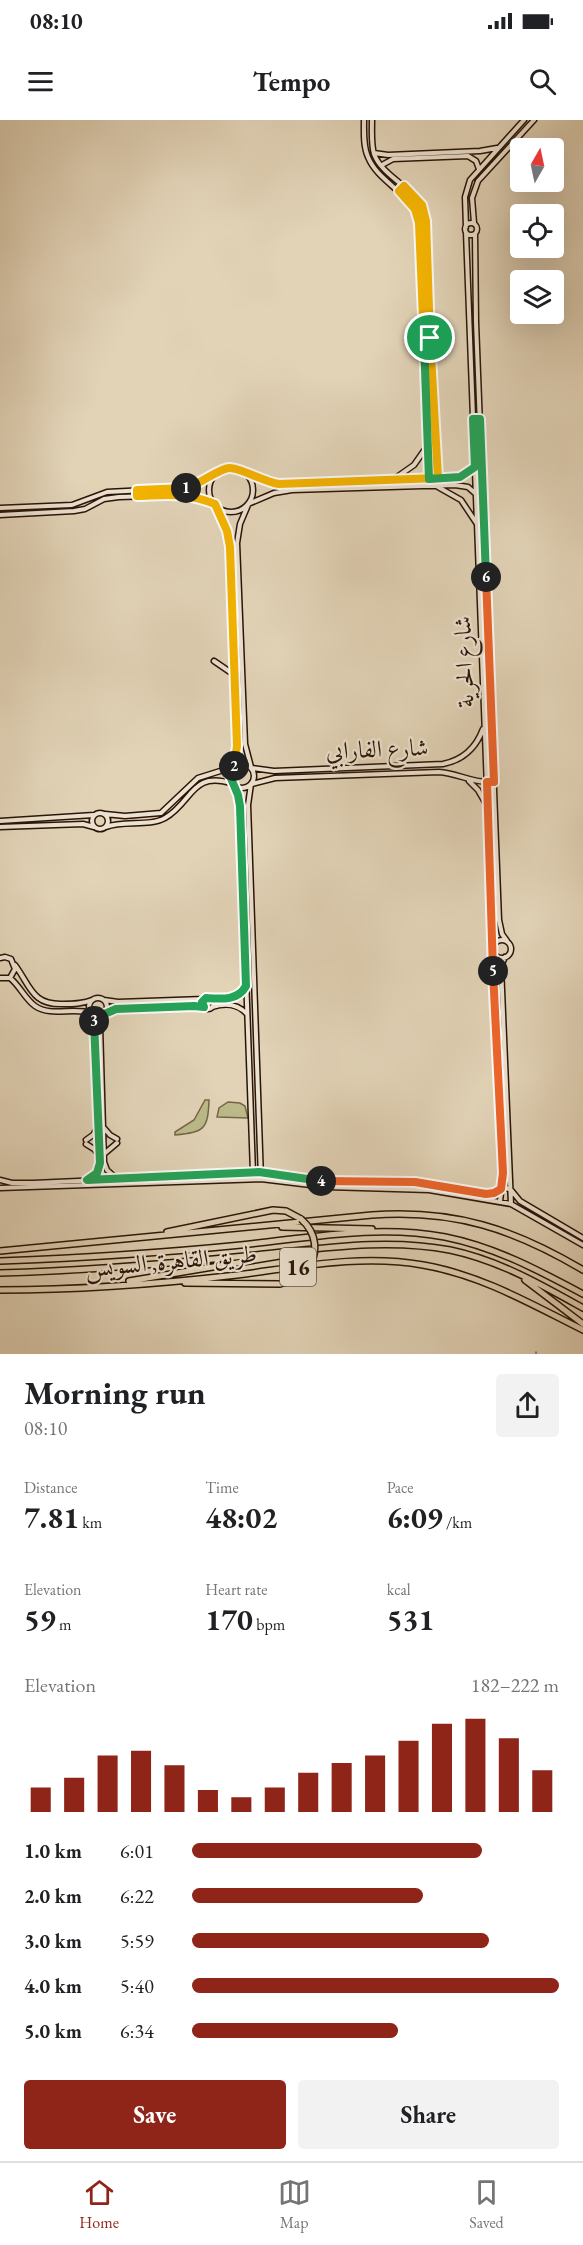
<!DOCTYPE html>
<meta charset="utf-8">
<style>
:root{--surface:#fff;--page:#f2f2f2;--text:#202124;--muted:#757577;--line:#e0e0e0;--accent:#8f2418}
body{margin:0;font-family:"EB Garamond",Amiri,serif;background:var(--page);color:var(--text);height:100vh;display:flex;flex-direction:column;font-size:22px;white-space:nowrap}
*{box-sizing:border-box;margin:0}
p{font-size:20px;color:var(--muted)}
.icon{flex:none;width:33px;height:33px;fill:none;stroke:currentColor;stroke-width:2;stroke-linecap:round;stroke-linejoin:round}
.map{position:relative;height:1234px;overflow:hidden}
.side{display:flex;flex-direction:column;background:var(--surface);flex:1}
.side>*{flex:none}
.needle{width:39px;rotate:9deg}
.tools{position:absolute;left:510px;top:18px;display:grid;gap:12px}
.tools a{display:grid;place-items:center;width:54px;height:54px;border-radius:6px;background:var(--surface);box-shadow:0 6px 24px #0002;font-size:30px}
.pin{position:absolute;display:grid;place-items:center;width:51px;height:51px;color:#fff;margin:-26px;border:3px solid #fff;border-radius:50%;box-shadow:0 2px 6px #0007}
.km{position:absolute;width:30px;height:30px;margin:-15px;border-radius:50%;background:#222;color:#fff;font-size:16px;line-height:30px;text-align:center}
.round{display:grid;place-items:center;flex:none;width:63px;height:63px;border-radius:6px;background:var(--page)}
.summary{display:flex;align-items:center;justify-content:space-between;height:102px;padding:0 24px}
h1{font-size:33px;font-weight:700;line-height:45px}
.metrics{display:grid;grid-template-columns:repeat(3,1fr);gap:9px;height:102px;padding:6px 24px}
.metrics div{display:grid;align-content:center}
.metrics b{font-size:30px;font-weight:700}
.metrics small{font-size:16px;font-weight:400}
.metrics p{font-size:16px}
.chart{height:168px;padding:12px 24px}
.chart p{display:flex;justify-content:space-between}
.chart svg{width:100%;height:108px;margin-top:6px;stroke:var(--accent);stroke-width:6}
.action{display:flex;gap:12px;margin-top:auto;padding:12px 24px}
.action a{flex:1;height:69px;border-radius:6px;background:var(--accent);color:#fff;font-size:24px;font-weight:700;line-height:69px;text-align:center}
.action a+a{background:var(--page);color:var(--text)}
ul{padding:0 24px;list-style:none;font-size:20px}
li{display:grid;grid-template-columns:96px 72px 1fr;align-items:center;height:45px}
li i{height:15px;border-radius:8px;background:var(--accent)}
.status{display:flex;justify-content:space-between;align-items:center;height:42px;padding:0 30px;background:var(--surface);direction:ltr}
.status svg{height:16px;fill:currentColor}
header{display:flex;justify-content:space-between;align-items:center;height:78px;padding:0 24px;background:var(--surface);font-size:27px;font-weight:700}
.tab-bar{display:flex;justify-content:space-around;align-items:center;height:84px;border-top:2px solid var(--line);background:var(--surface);font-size:16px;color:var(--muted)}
.tab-bar a{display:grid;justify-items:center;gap:3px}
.tab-bar .current{color:var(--accent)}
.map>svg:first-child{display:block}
.green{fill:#bcba89;stroke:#736748;stroke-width:1.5}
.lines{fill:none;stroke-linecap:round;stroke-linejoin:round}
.stream{stroke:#6a7669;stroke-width:1.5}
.secondary-casing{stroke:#2a1407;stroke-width:7}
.highway-casing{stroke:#2a1407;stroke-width:8}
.secondary{stroke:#ece2d0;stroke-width:4}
.highway{stroke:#e2d3b7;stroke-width:5}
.highway-bridge-casing{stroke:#2a1407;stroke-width:8;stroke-linecap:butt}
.highway-bridge{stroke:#e2d3b7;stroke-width:5}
.split-1-casing{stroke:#fff;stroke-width:12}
.split-2-casing{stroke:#fff;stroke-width:12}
.split-3-casing{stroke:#fff;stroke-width:12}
.split-4-casing{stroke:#fff;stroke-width:12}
.split-5-casing{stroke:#fff;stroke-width:12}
.split-6-casing{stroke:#fff;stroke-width:12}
.split-7-casing{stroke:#fff;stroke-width:12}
.split-8-casing{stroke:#fff;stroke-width:12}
.split-1{stroke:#f5b400;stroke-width:8}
.split-2{stroke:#f5b400;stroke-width:8}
.split-3{stroke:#22a559;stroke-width:8}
.split-4{stroke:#22a559;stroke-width:8}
.split-5{stroke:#f0652b;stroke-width:8}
.split-6{stroke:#f0652b;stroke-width:8}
.split-7{stroke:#22a559;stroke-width:8}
.split-8{stroke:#f5b400;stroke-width:8}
.labels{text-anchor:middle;stroke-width:4.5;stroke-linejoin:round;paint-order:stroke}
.shield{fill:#ece2d0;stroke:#645243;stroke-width:1.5}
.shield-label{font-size:22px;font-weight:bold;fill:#2a1407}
.street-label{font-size:24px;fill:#2a1407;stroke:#ece2d0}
</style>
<div class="status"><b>08:10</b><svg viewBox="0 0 49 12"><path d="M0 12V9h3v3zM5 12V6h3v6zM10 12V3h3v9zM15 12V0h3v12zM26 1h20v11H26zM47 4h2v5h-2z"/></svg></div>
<header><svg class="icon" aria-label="menu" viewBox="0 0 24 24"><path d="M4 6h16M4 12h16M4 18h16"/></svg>Tempo<svg class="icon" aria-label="search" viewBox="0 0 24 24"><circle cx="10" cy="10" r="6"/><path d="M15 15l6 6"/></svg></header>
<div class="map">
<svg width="583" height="1234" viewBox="0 0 583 1234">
<rect width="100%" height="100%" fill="#e2d3b7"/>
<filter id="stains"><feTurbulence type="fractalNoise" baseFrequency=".00333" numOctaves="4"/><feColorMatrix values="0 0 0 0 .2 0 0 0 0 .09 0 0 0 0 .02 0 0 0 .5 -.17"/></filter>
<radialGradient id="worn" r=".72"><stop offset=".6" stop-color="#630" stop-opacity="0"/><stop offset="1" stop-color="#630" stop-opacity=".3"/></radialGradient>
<path class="green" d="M205 980H209C208 1010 204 1012 175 1015V1012L194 1000Z
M228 982 240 983 245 986 248 998 217 997 219 988Z"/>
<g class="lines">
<path class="stream" d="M536 1234V1232"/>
<defs>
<path id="secondary" d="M364 0C364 12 363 26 368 37 378 62 409 72 419 98L429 359
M372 0C372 11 371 23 374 34 384 60 420 67 426 101L438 358
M374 33 388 35 480 31 497 28
M382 45 393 39 468 36 476 41 479 49
M465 109a6 6 0 1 1 12 0a6 6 0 1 1-12 0Z
M474 103 472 78 478 61 534 0
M466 107 465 77 470 60 524 0
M466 112 493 827
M475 114 476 202 499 800 502 814 507 821
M209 370a22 22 0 1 1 44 0a22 22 0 1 1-44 0Z
M246 354 270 363 289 364 455 358 465 356 475 348
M394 359 414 345 428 325
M438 367 461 380 477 404
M248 384 274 373 292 370 455 365 468 367 476 374
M216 385 227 411 230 427 237 626 234 647
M248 385 240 404 237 423 245 624 251 647
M0 388 72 385 107 372 185 368 214 356
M0 395 74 391 85 389 104 379 119 377 184 375 215 384
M214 541 233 554
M230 656a12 12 0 1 1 24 0a12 12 0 1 1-24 0Z
M252 648 274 651 443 644C463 640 476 628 483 609
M469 661 478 670 486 684
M251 664 248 685 261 1059
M252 664 275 658 439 652C456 653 471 662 488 662
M234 665 240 686 253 1053
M92 701a8 8 0 1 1 16 0a8 8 0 1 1-16 0Z
M105 694 125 696 161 693 198 658 233 647
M0 701 94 695
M0 707 83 704 94 707
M106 707C124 700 149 707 165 698 193 682 191 650 233 664
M493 829a9 9 0 1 1 18 0a9 9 0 1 1-18 0Z
M493 831 503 1053 500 1082
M505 837 501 846 511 1084
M0 838 5 837 11 839 15 849 10 858H0
M15 845C31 867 32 885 63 884 73 884 82 884 92 880
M10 858C20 866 25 879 35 886 51 897 73 887 91 893
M202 883a6 6 0 1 1 12 0a6 6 0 1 1-12 0Z
M89 887a9 9 0 1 1 18 0a9 9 0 1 1-18 0Z
M211 878 236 877 246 866
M104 880 118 882 204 879
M212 887C225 883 237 883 247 894
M105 893 120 889 204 887
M102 895 100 905 104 1042 107 1050 116 1058
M104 1008 110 1015 117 1019
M86 1020 93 1015 98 1007
M86 1024 94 1029 99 1035
M104 1034 117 1023
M88 1059 97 1053 100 1043 95 910 92 894
M0 1060 12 1063H33L236 1054 257 1052 328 1061 427 1063 486 1074 506 1068 511 1070 520 1081 583 1118
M0 1068 261 1059 327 1067 429 1070 511 1084 583 1125"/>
<path id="highway" d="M282 1107 372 1109
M167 1112 273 1090 286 1091 301 1099
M0 1131 372 1095C454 1089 514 1109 583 1150
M0 1141C80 1138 161 1133 241 1125 309 1118 377 1104 445 1117 495 1127 538 1150 583 1174
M0 1153C82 1151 164 1144 245 1136 313 1130 382 1117 450 1130 498 1140 540 1164 583 1188
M525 1160 583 1204
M129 1161 285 1135
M185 1163 280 1164 297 1159 307 1151
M0 1170C79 1170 158 1164 237 1155 299 1147 361 1134 423 1145 481 1155 531 1184 583 1210"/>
</defs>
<use href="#secondary" class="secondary-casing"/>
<use href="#highway" class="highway-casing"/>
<use href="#secondary" class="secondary"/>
<use href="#highway" class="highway"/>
<defs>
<path id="highway-bridge" d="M301 1099C317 1113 319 1133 307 1151"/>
</defs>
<use href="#highway-bridge" class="highway-bridge-casing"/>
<use href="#highway-bridge" class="highway-bridge"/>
</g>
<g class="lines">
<defs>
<path id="split-1" d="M186 368C201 364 218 349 229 348 239 347 264 362 279 364L438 358 430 218"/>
<path id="split-2" d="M186 368 137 370V376C169 375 184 372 215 384L227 411 230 427 237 626 234 646"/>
<path id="split-3" d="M94 901 92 894 100 896 116 889 194 886 204 887 202 882 206 878C221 879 238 881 246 866L240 686 238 675 230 656 234 646"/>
<path id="split-4" d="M94 901 100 1043 97 1053 87 1060 259 1052 321 1061"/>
<path id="split-5" d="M321 1061 415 1062 486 1074 494 1073 501 1069 503 1053 493 851"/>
<path id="split-6" d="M486 457 494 662H487L493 851"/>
<path id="split-7" d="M424 221 429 359 460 357 475 347 473 299H480L486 457"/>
<path id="split-8" d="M424 221 419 103 415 89 399 71 404 66 422 85 426 101 430 218"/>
</defs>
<use href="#split-1" class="split-1-casing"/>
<use href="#split-2" class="split-2-casing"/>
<use href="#split-3" class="split-3-casing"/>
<use href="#split-4" class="split-4-casing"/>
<use href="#split-5" class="split-5-casing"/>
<use href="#split-6" class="split-6-casing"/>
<use href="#split-7" class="split-7-casing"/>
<use href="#split-8" class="split-8-casing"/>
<use href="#split-1" class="split-1"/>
<use href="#split-2" class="split-2"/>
<use href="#split-3" class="split-3"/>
<use href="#split-4" class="split-4"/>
<use href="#split-5" class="split-5"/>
<use href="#split-6" class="split-6"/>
<use href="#split-7" class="split-7"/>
<use href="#split-8" class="split-8"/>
</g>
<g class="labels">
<rect class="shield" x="280" y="1128" width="36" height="38" rx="4.5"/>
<g class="shield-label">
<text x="298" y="1155">16</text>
</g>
<g class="street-label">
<text transform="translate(464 542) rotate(-92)" y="8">شارع الحرية</text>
<text transform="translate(377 629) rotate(-2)" y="8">شارع الفارابي</text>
<text transform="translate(171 1141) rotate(-5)" y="8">طريق القاهرة, السويس</text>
</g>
</g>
<rect width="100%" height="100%" filter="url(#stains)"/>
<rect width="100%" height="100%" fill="url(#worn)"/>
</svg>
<div class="tools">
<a><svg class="needle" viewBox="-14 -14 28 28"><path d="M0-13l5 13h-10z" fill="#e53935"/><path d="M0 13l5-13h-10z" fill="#757577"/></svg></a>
<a><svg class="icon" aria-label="locate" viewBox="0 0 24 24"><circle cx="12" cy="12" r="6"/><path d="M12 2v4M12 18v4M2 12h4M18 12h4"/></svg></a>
<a><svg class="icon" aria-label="layers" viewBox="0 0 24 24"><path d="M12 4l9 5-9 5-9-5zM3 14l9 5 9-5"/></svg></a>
</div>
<div class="pin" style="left:430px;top:218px;background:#1e9e55"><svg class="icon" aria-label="arrive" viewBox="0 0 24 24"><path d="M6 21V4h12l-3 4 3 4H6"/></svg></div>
<b class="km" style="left:186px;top:368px">1</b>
<b class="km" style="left:234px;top:646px">2</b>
<b class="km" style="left:94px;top:901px">3</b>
<b class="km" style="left:321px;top:1061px">4</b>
<b class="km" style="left:493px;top:851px">5</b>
<b class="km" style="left:486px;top:457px">6</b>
</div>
<section class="side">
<div class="summary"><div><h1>Morning run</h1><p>08:10</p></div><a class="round"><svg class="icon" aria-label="share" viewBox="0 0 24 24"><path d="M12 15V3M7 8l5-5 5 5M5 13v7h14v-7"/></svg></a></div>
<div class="metrics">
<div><p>Distance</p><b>7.81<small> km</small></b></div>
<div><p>Time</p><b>48:02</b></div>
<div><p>Pace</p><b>6:09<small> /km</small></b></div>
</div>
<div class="metrics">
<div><p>Elevation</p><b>59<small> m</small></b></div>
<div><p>Heart rate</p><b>170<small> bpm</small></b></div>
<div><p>kcal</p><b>531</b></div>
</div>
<div class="chart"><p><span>Elevation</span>182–222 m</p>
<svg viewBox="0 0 160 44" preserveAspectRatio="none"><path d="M5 44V34M15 44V30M25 44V21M35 44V19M45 44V25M55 44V35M65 44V38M75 44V34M85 44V28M95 44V24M105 44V21M115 44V15M125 44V8M135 44V6M145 44V14M155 44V27"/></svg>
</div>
<ul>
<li><b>1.0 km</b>6:01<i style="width:79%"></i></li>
<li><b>2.0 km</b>6:22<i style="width:63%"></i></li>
<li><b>3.0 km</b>5:59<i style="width:81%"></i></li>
<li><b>4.0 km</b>5:40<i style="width:100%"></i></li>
<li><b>5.0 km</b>6:34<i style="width:56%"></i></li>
</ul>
<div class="action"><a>Save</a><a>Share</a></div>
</section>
<nav class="tab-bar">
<a class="current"><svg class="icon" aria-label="home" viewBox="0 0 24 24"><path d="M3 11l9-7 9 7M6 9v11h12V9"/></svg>Home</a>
<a><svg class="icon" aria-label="map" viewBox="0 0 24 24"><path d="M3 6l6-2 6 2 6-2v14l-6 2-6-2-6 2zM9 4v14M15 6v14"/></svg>Map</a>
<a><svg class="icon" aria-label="saved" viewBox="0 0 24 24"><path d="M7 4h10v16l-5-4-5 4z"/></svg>Saved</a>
</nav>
